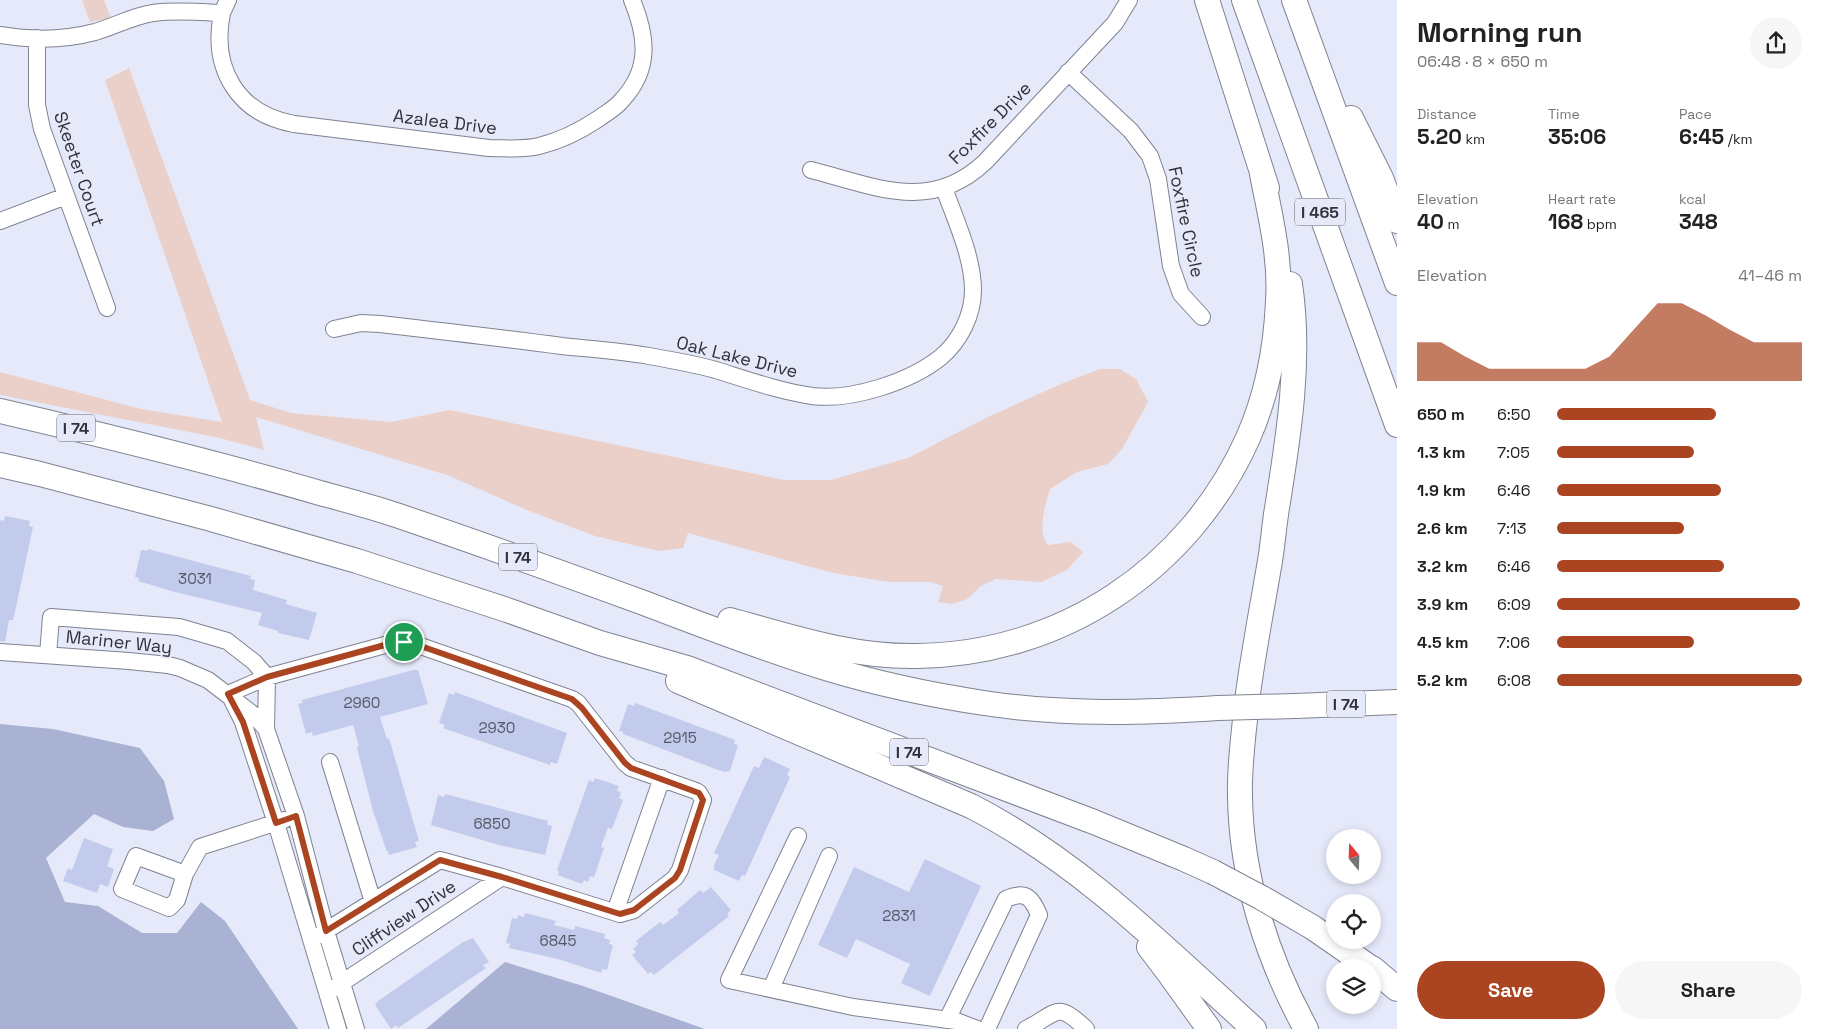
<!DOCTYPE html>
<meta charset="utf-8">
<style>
:root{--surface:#fff;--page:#f6f6f6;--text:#222;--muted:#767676;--accent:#ab4420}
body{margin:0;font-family:"Space Grotesk",sans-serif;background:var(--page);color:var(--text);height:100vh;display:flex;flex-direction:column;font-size:19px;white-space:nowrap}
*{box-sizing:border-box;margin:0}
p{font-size:16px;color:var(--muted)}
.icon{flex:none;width:28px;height:28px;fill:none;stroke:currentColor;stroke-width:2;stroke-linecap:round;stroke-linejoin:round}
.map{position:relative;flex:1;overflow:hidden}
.panel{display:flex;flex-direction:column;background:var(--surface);width:425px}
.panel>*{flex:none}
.needle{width:32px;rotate:341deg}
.fabs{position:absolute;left:1326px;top:829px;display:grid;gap:10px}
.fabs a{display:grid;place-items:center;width:55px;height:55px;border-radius:50%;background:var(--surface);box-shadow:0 2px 8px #0003;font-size:25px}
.pin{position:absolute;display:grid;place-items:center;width:42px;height:42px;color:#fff;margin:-21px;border:2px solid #fff;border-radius:50%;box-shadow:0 1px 5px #0007}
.round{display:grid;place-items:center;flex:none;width:52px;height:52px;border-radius:26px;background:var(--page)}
.summary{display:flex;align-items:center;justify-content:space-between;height:85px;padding:0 20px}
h1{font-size:28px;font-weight:700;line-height:38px}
.stats{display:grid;grid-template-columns:repeat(3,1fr);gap:8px;height:85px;padding:5px 20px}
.stats div{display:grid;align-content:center}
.stats b{font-size:21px;font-weight:700}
.stats small{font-size:14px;font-weight:400}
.stats p{font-size:14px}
.chart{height:140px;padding:10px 20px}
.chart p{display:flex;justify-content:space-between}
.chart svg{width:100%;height:90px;margin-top:5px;fill:var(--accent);opacity:.7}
.action{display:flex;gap:10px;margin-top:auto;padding:10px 20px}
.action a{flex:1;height:58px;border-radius:30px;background:var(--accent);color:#fff;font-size:20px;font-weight:700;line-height:58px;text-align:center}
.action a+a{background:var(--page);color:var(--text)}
ul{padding:0 20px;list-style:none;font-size:16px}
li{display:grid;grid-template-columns:80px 60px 1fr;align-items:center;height:38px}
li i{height:12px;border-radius:6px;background:var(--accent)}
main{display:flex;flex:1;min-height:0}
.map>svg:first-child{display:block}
.green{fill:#ead0c8}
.water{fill:#a9b2d2}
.building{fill:#c2cbec}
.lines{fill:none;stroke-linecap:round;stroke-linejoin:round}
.minor-casing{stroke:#7f8391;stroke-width:18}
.highway-casing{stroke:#7f8391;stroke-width:26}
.minor{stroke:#fff;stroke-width:16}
.highway{stroke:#fff;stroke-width:24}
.highway-bridge-casing{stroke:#7f8391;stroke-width:26;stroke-linecap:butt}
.highway-bridge{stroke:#fff;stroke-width:24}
.route-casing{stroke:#fff;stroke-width:10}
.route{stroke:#ab4420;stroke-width:6}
.labels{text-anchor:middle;stroke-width:4;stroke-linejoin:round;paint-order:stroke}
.number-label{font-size:15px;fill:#555866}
.shield{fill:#e5e9fa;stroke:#676973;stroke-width:1}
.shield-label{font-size:16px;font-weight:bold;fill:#313239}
.street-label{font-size:18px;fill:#313239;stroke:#e5e9fa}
</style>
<main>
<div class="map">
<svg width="1397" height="1029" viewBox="0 0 1397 1029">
<rect width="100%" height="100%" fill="#e5e9fa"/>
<path class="green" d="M82 0H104L111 18 90 22Z
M129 68 250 400 291 413 391 422 450 410 784 480H831L908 458 988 417 1061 384 1100 369H1120L1136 379 1148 402 1122 449 1108 464 1077 472 1050 489C1045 504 1037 532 1048 545L1071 542 1083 552 1067 570 1041 582 996 579 981 586 967 599 953 604 938 602 943 586 930 582H890L833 573 688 533 683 548 659 551 595 536 527 510 447 475 256 417 264 450 220 438 0 395V372L141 409 222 422 105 80Z"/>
<path class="water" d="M0 724 53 729 140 748 164 781 174 819 153 831 123 827 94 814 46 858 65 902 98 906 142 933H177L201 902 225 921 298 1029H0Z
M505 962 586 987 705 1029H426Z"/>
<path class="building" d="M5 516 30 521 29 526 33 527 15 612 13 620H9L5 642 0 641V520L4 521Z
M148 549 251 576 250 579 255 580 253 590 287 600 286 604 317 613 309 640 278 633V631L258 625 262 613 175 592 138 581 139 578 135 577 141 550 147 551Z
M413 670H418L428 704 380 717 387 739 389 738 419 841 415 842 417 847 389 855 388 851 387 852 373 811 359 756 357 747 359 746 353 725 313 736 312 732 306 734 298 704 303 703 302 700Z
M455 692 567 733 557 764 551 762 550 765 443 728 445 725 439 723 449 693 454 695Z
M635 703 735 740 734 744 738 745 730 771 725 772 718 770 623 734V732L619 731 628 704 634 706Z
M764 757 790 769 787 775 790 777 745 876 742 875 739 881 714 870V865L719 855 714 853 754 766 759 768Z
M595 778 619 786 617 791 621 792 619 798 623 800 612 829 608 828 601 847 604 848 594 877 590 876 588 882 584 880 582 884 558 875 559 871 557 870 589 780 593 782Z
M445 794 548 821 547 825 552 826 545 855 499 845 431 825 438 795 444 797Z
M84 838 113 849 107 866 114 869 108 887 100 884 97 893 63 881 68 868 72 870Z
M925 859 981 886 930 996 901 983 910 964 856 939 847 958 818 945 854 867 909 892Z
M711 887 731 910 727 914 729 916 654 975 651 972 648 974 632 955 636 952 633 949 638 944 636 941 660 922 663 925 679 913 677 910 700 890 703 893Z
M525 913 556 921 554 925 574 930 575 926 605 934 604 938 610 940 609 944 613 945 607 970 602 969 601 973 558 959 509 948 510 944 506 943 512 918 517 919 518 915 524 917Z
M473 938 489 962 483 965 486 968 398 1028 396 1025 391 1029 375 1005 378 1001 463 942Z"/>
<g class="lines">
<defs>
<path id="minor" d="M222 13C211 68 237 114 294 124L489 148C506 148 522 150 539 146 560 141 580 131 598 119 606 113 616 108 622 100 651 69 647 36 632 0
M0 35C30 40 65 40 95 32 115 26 133 16 153 13 176 10 199 12 222 13L228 0
M37 38V105L42 129 107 308
M1068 72 1131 131 1150 156 1158 179 1171 266 1181 294 1202 317
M811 170C874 186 930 214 985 162L1115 23 1129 0
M0 221 66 196
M334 329 361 323 380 324C441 331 501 338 562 346 591 349 620 351 649 356 672 360 694 364 716 370 748 380 779 391 812 396 851 401 910 382 941 357 960 341 973 315 973 290 973 257 955 219 944 188
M0 652 129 661 168 665 180 668 208 680 254 715 266 729 296 816 326 931 356 1029
M48 655 51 617 179 627 227 641 254 662 267 677 266 729
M228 694 267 677 396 642 412 643 572 699 578 703 625 763 631 768 696 791 699 793 703 800 680 870 675 878 634 910 620 914 502 877 440 860 311 940
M232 700 243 722 276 823 338 1029
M330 762 373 902
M798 836 729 980 853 1007 956 1021 977 1029
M185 874 136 856 122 889 169 908 177 900 185 874 200 847 284 820
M615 912 662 778
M334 988 502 877
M771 989 829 856
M947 1020 1006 899C1026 890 1032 898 1039 915L987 1029
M1026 1029C1057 1014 1056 999 1086 1029"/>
<path id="highway" d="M1207 0 1267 188
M1244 0 1397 425
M1294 0 1397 283
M1351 118 1381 178 1397 221
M1290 284C1301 358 1289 434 1277 508 1274 526 1273 543 1270 561 1262 608 1253 654 1247 701 1244 732 1239 764 1240 796 1241 877 1267 958 1306 1029
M0 411C107 436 214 462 320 493 346 500 373 507 399 516 481 544 562 573 644 603 705 626 766 650 829 669 879 684 931 695 984 703 1061 715 1140 713 1218 708
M0 465 40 474 211 519 357 561 507 610 600 643 687 668 1094 822 1184 859 1213 872
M730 620C792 637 851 657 916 656 1060 655 1189 570 1248 438 1267 395 1276 347 1278 301 1281 258 1270 215 1262 174
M678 681 971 806C1080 862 1165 948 1254 1029
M1295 706 1397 702
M1312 927 1371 968
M1149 947 1168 972 1209 1029
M1372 968 1397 989"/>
</defs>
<use href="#minor" class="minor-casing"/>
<use href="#highway" class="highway-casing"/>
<use href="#minor" class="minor"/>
<use href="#highway" class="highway"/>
<defs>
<path id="highway-bridge" d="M1218 708 1295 706
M1213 872 1262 898 1312 927"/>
</defs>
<use href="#highway-bridge" class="highway-bridge-casing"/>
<use href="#highway-bridge" class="highway-bridge"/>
</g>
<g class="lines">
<defs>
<path id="route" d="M396 642 412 643 572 699 582 708 625 763 631 768 699 793 703 800 680 870 675 878 634 910 620 914 502 877 440 860 326 931 296 816 276 823 243 722 228 694 267 677Z"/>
</defs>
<use href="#route" class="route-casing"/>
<use href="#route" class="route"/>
</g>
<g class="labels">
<g class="number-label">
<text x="195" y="584">3031</text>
<text x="362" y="708">2960</text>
<text x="497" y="733">2930</text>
<text x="680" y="743">2915</text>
<text x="492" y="829">6850</text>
<text x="899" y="921">2831</text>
<text x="558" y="946">6845</text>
</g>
<g class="shield">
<rect x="1295" y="198.5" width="50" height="27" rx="4"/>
<rect x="57" y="414.5" width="38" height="27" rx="4"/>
<rect x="499" y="543.5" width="38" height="27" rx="4"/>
<rect x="1327" y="690.5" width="38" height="27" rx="4"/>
<rect x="890" y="738.5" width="38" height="27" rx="4"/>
</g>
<g class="shield-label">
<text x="1320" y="218">I 465</text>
<text x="76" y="434">I 74</text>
<text x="518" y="563">I 74</text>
<text x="1346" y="710">I 74</text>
<text x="909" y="758">I 74</text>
</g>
<g class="street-label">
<text transform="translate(445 122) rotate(7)" y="6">Azalea Drive</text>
<text transform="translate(990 123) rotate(-45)" y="6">Foxfire Drive</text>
<text transform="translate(79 169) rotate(71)" y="6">Skeeter Court</text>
<text transform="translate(1186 222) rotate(78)" y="6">Foxfire Circle</text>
<text transform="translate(737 357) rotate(14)" y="6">Oak Lake Drive</text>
<text transform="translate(119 642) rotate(6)" y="6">Mariner Way</text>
<text transform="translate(404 918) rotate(-34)" y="6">Cliffview Drive</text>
</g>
</g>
</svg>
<div class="fabs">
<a><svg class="needle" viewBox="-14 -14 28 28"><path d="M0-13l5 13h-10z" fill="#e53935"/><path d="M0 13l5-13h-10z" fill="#767676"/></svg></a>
<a><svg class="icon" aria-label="locate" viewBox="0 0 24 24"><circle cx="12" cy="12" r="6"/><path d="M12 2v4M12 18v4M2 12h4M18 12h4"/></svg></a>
<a><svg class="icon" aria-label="layers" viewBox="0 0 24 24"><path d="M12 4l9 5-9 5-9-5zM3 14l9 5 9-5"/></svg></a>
</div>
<div class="pin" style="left:404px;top:642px;background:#1e9e55"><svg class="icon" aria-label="arrive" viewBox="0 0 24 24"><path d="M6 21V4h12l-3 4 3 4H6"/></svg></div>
</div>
<section class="panel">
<div class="summary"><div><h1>Morning run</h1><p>06:48 · 8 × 650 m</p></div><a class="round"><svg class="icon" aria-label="share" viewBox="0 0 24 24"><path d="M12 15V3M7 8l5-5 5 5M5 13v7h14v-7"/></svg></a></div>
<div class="stats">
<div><p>Distance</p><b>5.20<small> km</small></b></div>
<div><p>Time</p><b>35:06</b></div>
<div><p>Pace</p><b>6:45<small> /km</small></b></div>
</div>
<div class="stats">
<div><p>Elevation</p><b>40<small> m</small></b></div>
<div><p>Heart rate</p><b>168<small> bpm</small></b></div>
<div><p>kcal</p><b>348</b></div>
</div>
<div class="chart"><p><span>Elevation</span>41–46 m</p>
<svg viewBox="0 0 160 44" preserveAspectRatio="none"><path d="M0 44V25L10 25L20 32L30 38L40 38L50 38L60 38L70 38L80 32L90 19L100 6L110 6L120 12L130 19L140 25L150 25L160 25V44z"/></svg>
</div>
<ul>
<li><b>650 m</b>6:50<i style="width:65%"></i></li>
<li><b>1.3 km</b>7:05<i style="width:56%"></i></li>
<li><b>1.9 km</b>6:46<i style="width:67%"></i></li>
<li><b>2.6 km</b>7:13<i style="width:52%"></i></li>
<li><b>3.2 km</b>6:46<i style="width:68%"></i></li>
<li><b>3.9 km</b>6:09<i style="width:99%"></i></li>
<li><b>4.5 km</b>7:06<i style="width:56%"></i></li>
<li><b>5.2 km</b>6:08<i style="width:100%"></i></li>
</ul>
<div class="action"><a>Save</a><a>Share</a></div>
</section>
</main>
